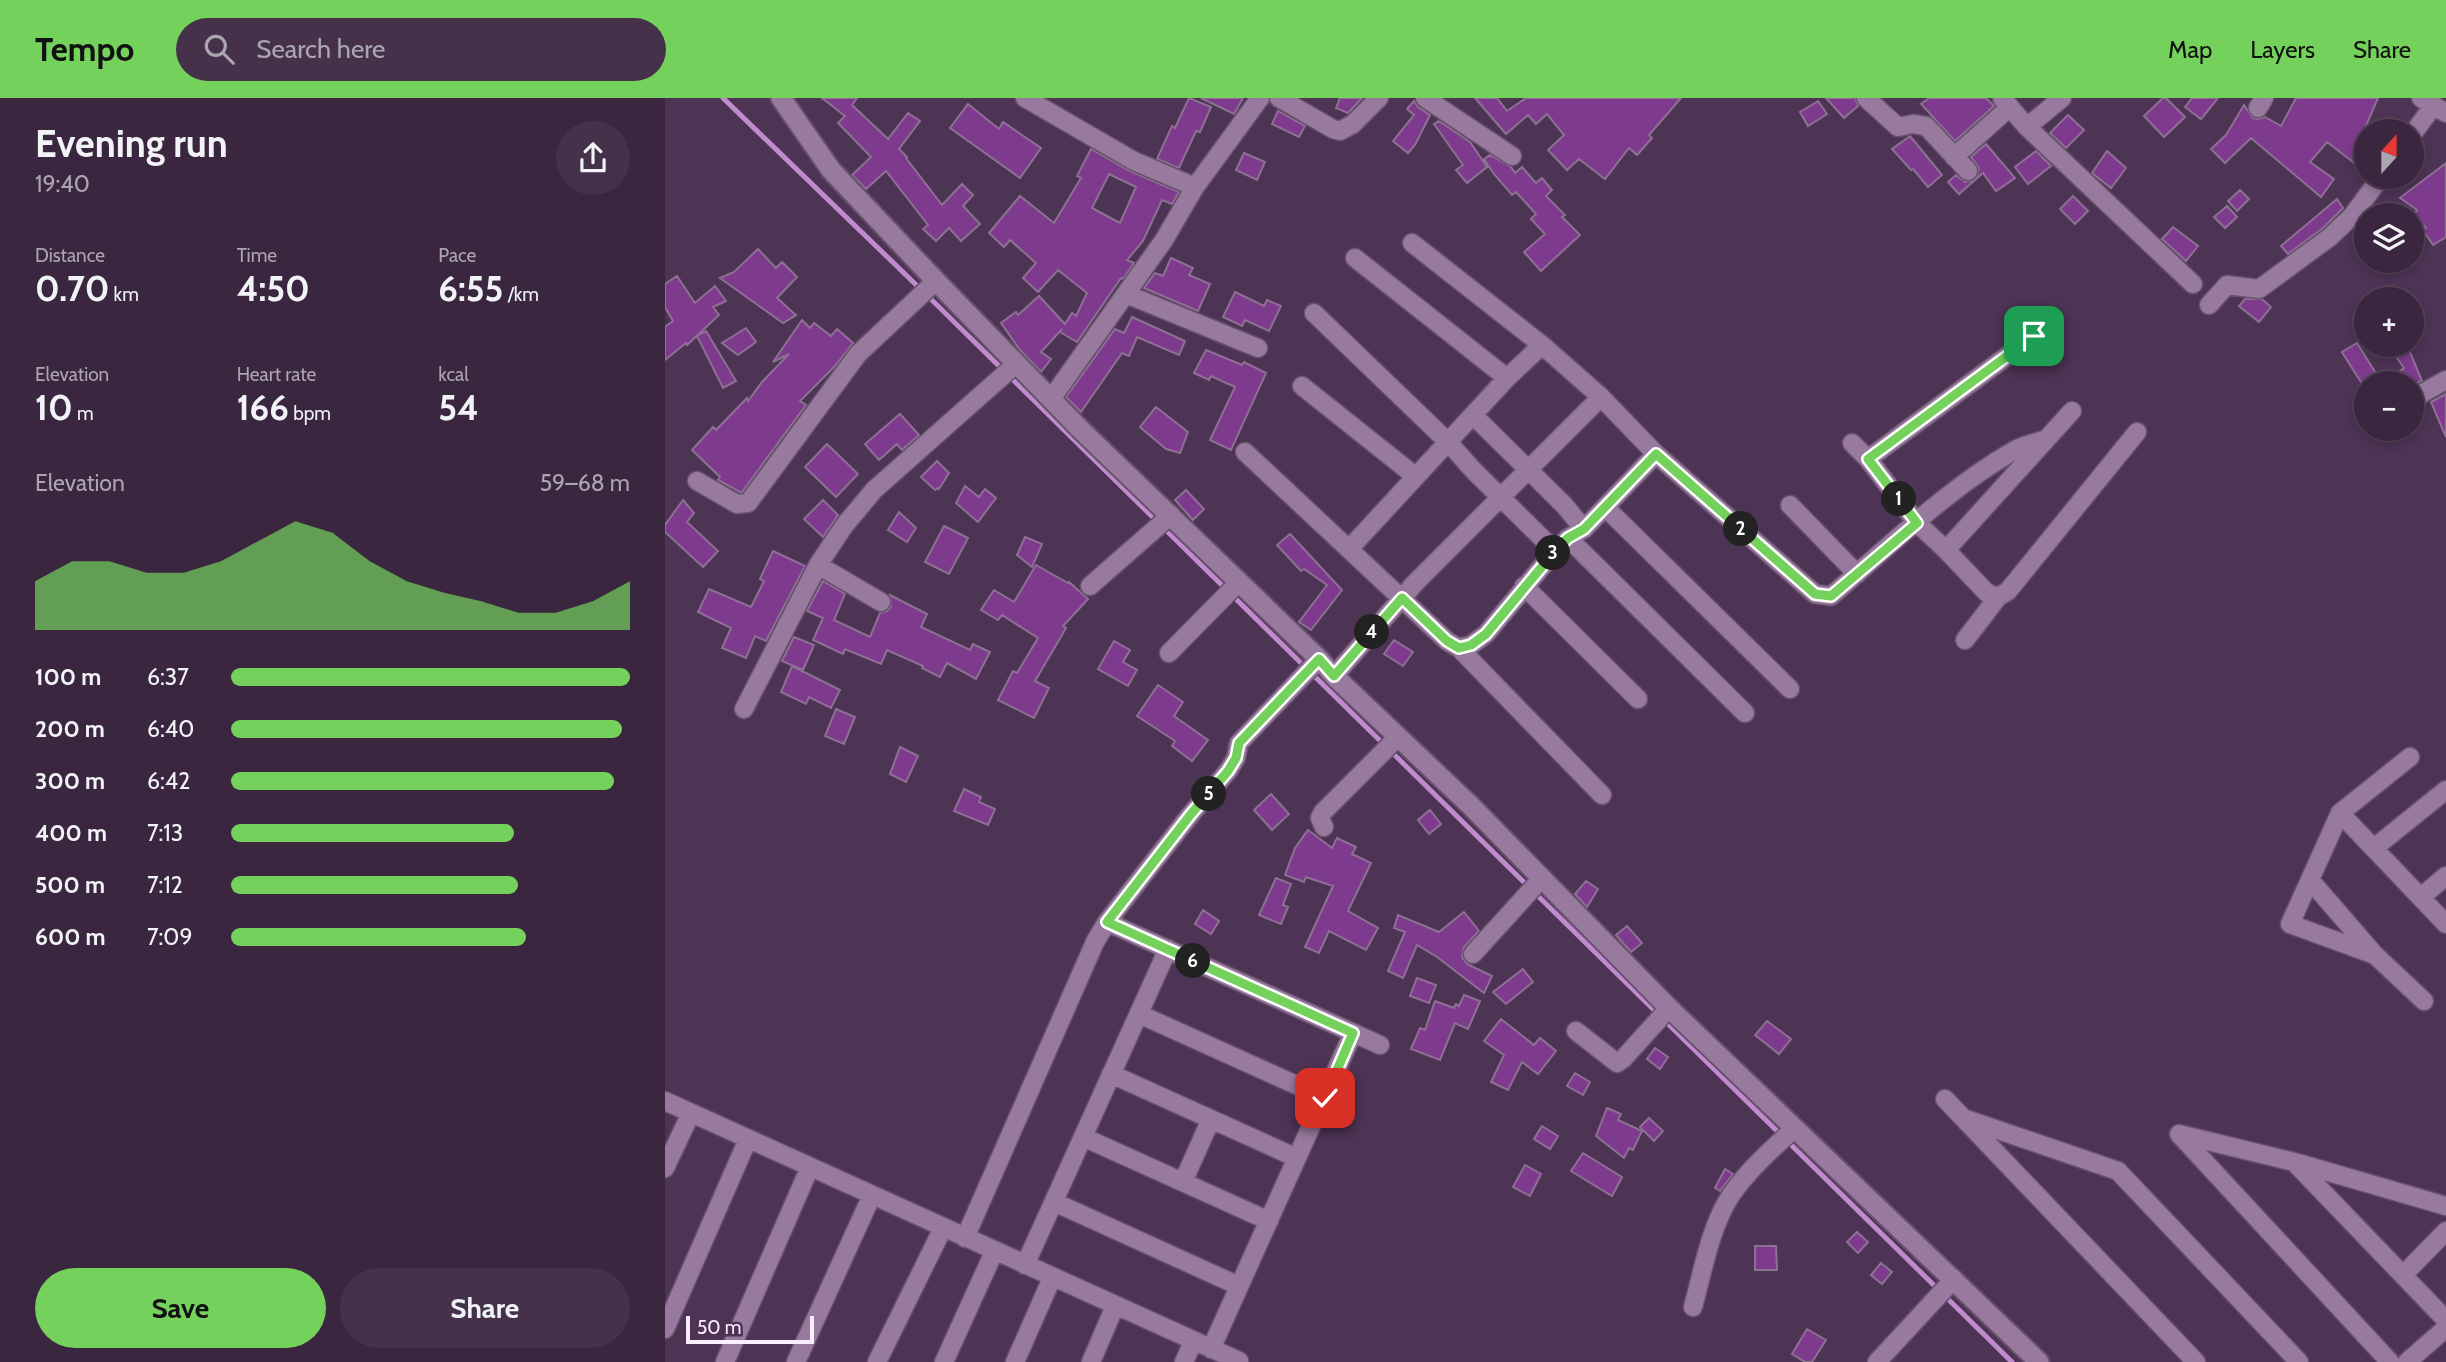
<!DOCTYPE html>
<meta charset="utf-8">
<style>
:root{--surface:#3a263f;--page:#45324a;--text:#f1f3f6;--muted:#aba5b0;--line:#544359;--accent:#74d25c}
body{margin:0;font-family:Cabin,sans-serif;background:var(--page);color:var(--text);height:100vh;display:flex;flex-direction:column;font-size:26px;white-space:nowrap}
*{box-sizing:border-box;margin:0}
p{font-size:23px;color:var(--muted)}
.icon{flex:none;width:38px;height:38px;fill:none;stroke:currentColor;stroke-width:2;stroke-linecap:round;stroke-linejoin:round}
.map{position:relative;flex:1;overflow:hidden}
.panel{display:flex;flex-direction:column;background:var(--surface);width:665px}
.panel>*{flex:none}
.needle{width:46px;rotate:21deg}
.fabs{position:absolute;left:1689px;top:21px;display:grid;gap:14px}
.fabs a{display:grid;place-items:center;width:70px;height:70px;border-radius:50%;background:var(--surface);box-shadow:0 4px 10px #0003,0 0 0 2px var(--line);font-size:35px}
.scale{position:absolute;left:21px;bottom:18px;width:128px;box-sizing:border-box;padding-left:7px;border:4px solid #fbedfe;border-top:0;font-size:19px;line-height:24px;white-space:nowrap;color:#fbedfe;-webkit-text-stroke:5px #4d3354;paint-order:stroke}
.pin{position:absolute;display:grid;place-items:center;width:60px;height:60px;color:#fff;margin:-30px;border-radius:14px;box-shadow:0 4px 10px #0006}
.km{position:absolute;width:35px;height:35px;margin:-18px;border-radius:50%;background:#222;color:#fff;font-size:19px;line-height:35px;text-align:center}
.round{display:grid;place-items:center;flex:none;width:74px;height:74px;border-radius:37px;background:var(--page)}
.headline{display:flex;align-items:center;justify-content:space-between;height:119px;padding:0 35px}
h1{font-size:38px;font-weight:700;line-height:52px}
.figures{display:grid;grid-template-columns:repeat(3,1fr);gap:10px;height:119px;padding:7px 35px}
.figures div{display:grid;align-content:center}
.figures b{font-size:35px;font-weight:700}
.figures small{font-size:19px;font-weight:400}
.figures p{font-size:19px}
.chart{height:196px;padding:14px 35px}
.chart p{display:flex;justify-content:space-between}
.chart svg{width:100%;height:126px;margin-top:7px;fill:var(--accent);opacity:.7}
.cta{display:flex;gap:14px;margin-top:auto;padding:14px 35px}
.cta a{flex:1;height:80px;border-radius:42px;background:var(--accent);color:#111;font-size:28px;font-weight:700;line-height:80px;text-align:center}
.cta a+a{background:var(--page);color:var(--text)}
ul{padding:0 35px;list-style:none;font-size:23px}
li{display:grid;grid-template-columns:112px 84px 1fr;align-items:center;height:52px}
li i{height:18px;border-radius:9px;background:var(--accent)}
header{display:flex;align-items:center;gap:42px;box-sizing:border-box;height:98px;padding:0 35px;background:var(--accent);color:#111}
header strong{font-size:33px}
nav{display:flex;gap:38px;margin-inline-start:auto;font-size:24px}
.search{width:490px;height:63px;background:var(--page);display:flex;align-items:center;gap:18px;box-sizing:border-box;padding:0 24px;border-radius:38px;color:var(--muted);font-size:26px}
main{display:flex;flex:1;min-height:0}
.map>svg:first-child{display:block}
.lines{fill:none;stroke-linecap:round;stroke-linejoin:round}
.stream{stroke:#c08bcc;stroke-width:5}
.building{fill:#7e3a8d;stroke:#8d7094;stroke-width:2;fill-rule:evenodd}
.minor-casing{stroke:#67516c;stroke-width:21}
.tertiary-casing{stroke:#67516c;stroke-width:23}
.minor{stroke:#987a9f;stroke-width:18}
.tertiary{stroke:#987a9f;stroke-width:19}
.route-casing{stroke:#fff;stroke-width:14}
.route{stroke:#74d25c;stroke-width:9}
</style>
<header>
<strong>Tempo</strong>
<div class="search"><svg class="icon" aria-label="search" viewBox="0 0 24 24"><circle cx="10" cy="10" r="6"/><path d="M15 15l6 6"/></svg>Search here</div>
<nav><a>Map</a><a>Layers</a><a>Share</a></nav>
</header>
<main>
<section class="panel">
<div class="headline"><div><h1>Evening run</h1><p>19:40</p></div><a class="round"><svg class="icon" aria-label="share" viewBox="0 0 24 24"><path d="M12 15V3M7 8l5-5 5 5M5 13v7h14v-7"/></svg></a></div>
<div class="figures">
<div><p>Distance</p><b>0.70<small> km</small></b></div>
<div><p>Time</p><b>4:50</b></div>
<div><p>Pace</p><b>6:55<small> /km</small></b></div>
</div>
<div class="figures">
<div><p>Elevation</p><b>10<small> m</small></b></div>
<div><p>Heart rate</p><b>166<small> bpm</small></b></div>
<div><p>kcal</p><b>54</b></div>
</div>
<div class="chart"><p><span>Elevation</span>59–68 m</p>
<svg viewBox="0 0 160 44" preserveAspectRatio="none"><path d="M0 44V27L10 20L20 20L30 24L40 24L50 20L60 13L70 6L80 10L90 20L100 27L110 31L120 34L130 38L140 38L150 34L160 27V44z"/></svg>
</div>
<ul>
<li><b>100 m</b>6:37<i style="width:100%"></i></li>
<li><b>200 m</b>6:40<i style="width:98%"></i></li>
<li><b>300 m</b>6:42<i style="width:96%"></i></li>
<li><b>400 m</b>7:13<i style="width:71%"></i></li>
<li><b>500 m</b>7:12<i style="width:72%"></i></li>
<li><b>600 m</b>7:09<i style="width:74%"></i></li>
</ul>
<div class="cta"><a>Save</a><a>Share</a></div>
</section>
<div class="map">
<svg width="1781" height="1264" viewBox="0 0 1781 1264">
<rect width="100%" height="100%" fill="#4d3354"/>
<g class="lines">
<path class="stream" d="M58 0 273 208 1347 1264"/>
</g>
<path class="building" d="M157 0H192L187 7 223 41 243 15 255 23 234 51 242 59 241 60 277 107 297 86 308 97 298 108 315 126 296 143 284 130 271 143 258 131 263 127 221 73 201 91 187 77 206 59 173 25 180 18Z
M524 0 546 9 535 34 531 33 514 70 492 61 507 28 510 30Z
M536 0H578L569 16Z
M675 0H697L683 15 671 10Z
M810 0H832L842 13 861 0H1016L984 37 987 40 972 57 964 50 940 81 914 61 902 72 883 52 899 37 882 16 871 26 863 17 841 36Z
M1161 0H1190L1193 8 1179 20Z
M1264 0H1321L1329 8 1290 43 1256 6Z
M1498 0H1501L1520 19 1499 39 1479 18Z
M1527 0H1553L1536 21 1520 9Z
M1631 0H1713L1694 44 1701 49V74L1662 44 1645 64 1669 81 1656 99 1586 40 1560 65 1546 51 1561 37 1579 7 1588 20 1593 21 1600 19 1616 28Z
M749 3 753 9 765 17 750 47 743 55 728 43 749 17 742 11Z
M1153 3 1162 16 1143 28 1135 14Z
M303 6 334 31 338 24 376 50 355 80 285 30Z
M613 13 640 28 634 39 607 26Z
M1403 17 1419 32 1401 50 1385 35Z
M774 23 805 44 822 69 802 85 791 72 798 67 769 26Z
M1245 38 1277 77 1263 89 1248 71 1246 72 1227 51Z
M1321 46 1350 80 1331 93 1318 75 1311 81 1314 70 1306 59Z
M426 51 465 73 514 94 507 106 497 102 478 143 462 162 469 165 458 181 456 180 412 244 395 234 397 231 376 254 386 261 376 274 355 252 336 225 351 214 353 217 374 198 400 226 407 215 411 218 422 195 393 172 373 194 358 180 371 165 345 142 339 149 324 135 355 98 389 125 416 80 412 78ZM444 76 471 89 455 125 427 110Z
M1371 53 1386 68 1363 86 1350 69Z
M1442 53 1461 70 1446 90 1427 75Z
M579 55 600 64 592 82 571 72Z
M825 57 846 69 850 75 857 69 871 85 877 80 887 92 881 98 900 117 897 119 915 137 876 173 859 154 880 136 866 121 871 116 851 94 847 97 829 76 819 61Z
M1781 65V139L1768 147 1758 132 1761 130 1749 116 1752 112 1735 100Z
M1291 77 1300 84 1310 82 1294 96 1283 84Z
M1575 92 1584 101 1572 113 1563 103Z
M1408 98 1423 113 1410 126 1395 111Z
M1672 101 1678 110 1658 130 1623 156 1616 148Z
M1562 108 1572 119 1560 130 1549 119Z
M1508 129 1533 148 1521 163 1497 141Z
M93 151 111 170 117 164 132 179 112 200 131 217 118 225 55 180 69 174Z
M506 160 528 170 524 177 545 186 533 213 479 190 490 175 498 178Z
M12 178 30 205 50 188 61 203 48 209 54 217 22 247 21 245 0 262V229L8 223 0 209V186Z
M570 194 599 208 602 202 616 208 604 233 580 222 577 228 558 219Z
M1580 201H1597L1606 209 1594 224 1574 208Z
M467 219 520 243 514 257 472 239 464 258 457 255 416 314 401 299 450 231 459 235Z
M137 222 145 230 149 225 166 238 172 231 188 245 170 268 135 303 141 307 77 394H75L53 382 55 379 27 352 48 329 51 332 82 300 83 303 97 284 124 256 108 264Z
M81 230 91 244 73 257 57 245Z
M41 233 71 283 58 290 32 238Z
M1692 245 1717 285 1739 270 1723 247H1742L1757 283 1750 286 1701 285 1699 289 1677 254Z
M541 252 577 267 579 264 601 275 566 352 545 342 570 289 546 278 544 282 529 275Z
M1781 296V339L1766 304Z
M491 309 523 334 515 355 501 351 475 329Z
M235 316 254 337 237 352 232 346 214 362 200 346Z
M162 346 193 376 171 399 140 369Z
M272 363 284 375 274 391 273 390 270 392 256 379Z
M300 388 314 399 320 391 331 400 313 424 291 405Z
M521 392 539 411 528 422 510 402Z
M18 402 29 415 22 424 53 453 38 469 0 434V427Z
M158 402 173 417 158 439 139 421Z
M234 414 251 430 242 444 223 432Z
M279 428 303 440 284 476 260 464Z
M625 436 677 492 646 532 634 524 662 487 639 471 636 473 612 447Z
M360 439 377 446 367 469 352 457Z
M108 453 140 468 101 543 90 538 81 560 57 550 66 530 33 514 44 491 86 509 99 483 95 481Z
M371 467 403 485 404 484 423 501 398 528 401 530 370 583 384 590 369 620 333 602 348 573 352 575 373 540 337 517 333 522 316 512 329 492 349 504Z
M158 483 180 496 169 522 205 539 215 515 222 513 226 509 225 497 262 516 256 529 305 552 308 546 325 554 311 581 282 565 275 579 257 570 258 568 222 552 216 566 180 551 178 556 148 542 158 520 142 513Z
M129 539 149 547 138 572 117 563Z
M729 542 748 554 738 568 719 556Z
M449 543 465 552 458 564 472 572 463 588 433 571Z
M127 568 175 592 166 610 144 599 141 606 116 594Z
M493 587 518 604 509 618 543 642 527 663 507 648 510 643 472 618Z
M171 611 190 619 179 646 160 638Z
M235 649 253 658 241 684 225 676Z
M299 691 316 699 314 704 330 711 323 727 289 713Z
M606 696 624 716 607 732 589 712Z
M765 712 776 726 764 736 753 722Z
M643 732 667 750 672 740 691 749 687 756 706 765 683 813 713 830 701 852 664 833 654 855 640 849 668 788 641 779 639 784 620 777 630 750Z
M611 780 626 786 618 807 623 809 616 826 594 817Z
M921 783 933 791 922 809 910 796Z
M538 812 554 823 546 836 530 826Z
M799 814 814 833 799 849 797 859 802 866 827 878 819 895 772 859 752 847 738 880 723 873 740 834 729 830 733 817 774 834Z
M962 828 977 845 966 854 951 837Z
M858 871 868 884 841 906 828 894Z
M752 880 771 887 764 905 745 898Z
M799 897 815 903 803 931 790 925 775 962 746 951 755 930 760 932 770 903 789 910 791 906 794 908Z
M836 921 869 947 875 940 891 953 873 976 857 964 843 992 826 984 839 957 819 943Z
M1102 923 1126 941 1114 956 1090 937Z
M990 950 1003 959 995 971 982 961Z
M910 975 925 984 918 997 902 988Z
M942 1010 956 1016 953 1022 977 1033 968 1052 964 1050 959 1060 931 1038Z
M984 1020 998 1033 989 1043 975 1029Z
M877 1028 893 1038 885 1051 869 1041Z
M918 1055 957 1079 947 1098 906 1073Z
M860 1067 876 1076 865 1098 848 1089Z
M1060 1071 1068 1076 1055 1093 1050 1090Z
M1192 1134 1203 1144 1193 1155 1182 1144Z
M1090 1148H1111L1112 1172H1090Z
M1216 1165 1227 1174 1217 1186 1206 1177Z
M1142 1231 1161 1242 1147 1264H1140L1127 1256Z"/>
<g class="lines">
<defs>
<path id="minor" d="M360 0 469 63 530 89
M614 0 668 31 675 33 688 26 714 0
M760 0 847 58
M1201 0 1233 29 1248 26 1261 28 1303 73
M1337 0 1362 29 1528 186
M1756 0 1781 15
M1593 10 1599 0
M1362 29 1397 0
M1746 38 1769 7
M1289 59 1345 9
M690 160 842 280
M461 196 593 250
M1544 207 1562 187 1594 191 1665 139 1687 118 1716 79
M649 215 783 344 809 373 890 453
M637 288 750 378
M1756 296 1781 282
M386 301 499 142 530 89 595 0
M808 317 899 407 919 431
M1187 345 1203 361 1252 425 1281 452 1322 495 1333 499 1343 493 1472 334
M580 354 782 543 794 550 806 547 821 536 890 453 903 440 919 431 991 356 936 299
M991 356 1150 496 1166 498C1225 448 1283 390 1350 352 1359 347 1371 345 1381 341
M1203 361 1369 238
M32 383 72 406 83 405 193 256 271 183
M1125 407 1192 476
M940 409 1125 591
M903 440 1080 615
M684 451 842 280 877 247
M1281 452 1407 313
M153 467 216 504
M425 488 506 417
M859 488 973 601
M1300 542 1333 499
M794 550 937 697
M504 555 574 484
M669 578 750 485 936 299 877 247 747 145
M79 611 153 467 179 428 209 392 351 266
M1745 659 1675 715 1781 826
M1675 715 1625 826 1710 857 1759 903
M659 729 655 720 658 714 733 639
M1709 750 1781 692
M1645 782 1709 856
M1756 799 1781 778
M442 824 715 947
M808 856 877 780
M474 916 660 1000
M911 933 952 965 958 961 1004 910
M446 976 632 1060
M1280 1001 1531 1264
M0 1003 574 1263
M1298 1020 1453 1073 1634 1264
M418 1039 604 1123
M1633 1065 1781 1108
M0 1070 26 1015
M518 1084 546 1021
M389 1104 574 1188
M300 1140 430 844 442 824 469 789 526 716 563 673 571 660 574 645 654 561
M360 1167 503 851
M1739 1176 1781 1133
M1028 1209C1038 1173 1045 1129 1066 1097 1083 1072 1108 1050 1130 1030
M0 1231 83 1041
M546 1251 688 935
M60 1264 145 1069
M131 1264 207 1097
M212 1264 278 1130
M279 1264 329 1154
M350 1264 387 1180
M426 1264 450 1208
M519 1264 528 1244
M1212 1264 1289 1181
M1725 1264 1514 1036 1629 1064 1781 1222
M1742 1264 1781 1230"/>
<path id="tertiary" d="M116 0 166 72 271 183 416 332 654 561 669 578 806 708 1004 910 1374 1264"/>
</defs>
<use href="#minor" class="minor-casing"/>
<use href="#tertiary" class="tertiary-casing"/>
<use href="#minor" class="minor"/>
<use href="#tertiary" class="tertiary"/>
</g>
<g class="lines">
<defs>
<path id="route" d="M660 1000 688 935 442 824 526 716 563 673 571 660 574 645 654 561 669 578 737 500 782 543 794 550 806 547 821 536 890 453 903 440 919 431 991 356 1150 496 1166 498 1252 425 1203 361 1369 238"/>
</defs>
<use href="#route" class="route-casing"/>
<use href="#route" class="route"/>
</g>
</svg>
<div class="fabs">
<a><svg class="needle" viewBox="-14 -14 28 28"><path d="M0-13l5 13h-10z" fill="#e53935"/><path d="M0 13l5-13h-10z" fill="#aba5b0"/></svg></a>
<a><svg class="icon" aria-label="layers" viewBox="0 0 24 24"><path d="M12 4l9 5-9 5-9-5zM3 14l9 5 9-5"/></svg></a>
<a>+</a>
<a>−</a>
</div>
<div class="scale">50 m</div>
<div class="pin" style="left:1369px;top:238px;background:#1e9e55"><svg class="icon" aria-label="arrive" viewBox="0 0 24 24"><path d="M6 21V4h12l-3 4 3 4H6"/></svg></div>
<div class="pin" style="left:660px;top:1000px;background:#d93025"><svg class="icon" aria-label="check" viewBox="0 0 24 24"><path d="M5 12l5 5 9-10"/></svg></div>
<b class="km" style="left:1234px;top:401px">1</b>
<b class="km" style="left:1076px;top:431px">2</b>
<b class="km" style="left:888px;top:455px">3</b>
<b class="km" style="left:707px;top:534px">4</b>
<b class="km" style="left:544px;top:696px">5</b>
<b class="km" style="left:528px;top:863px">6</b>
</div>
</main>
